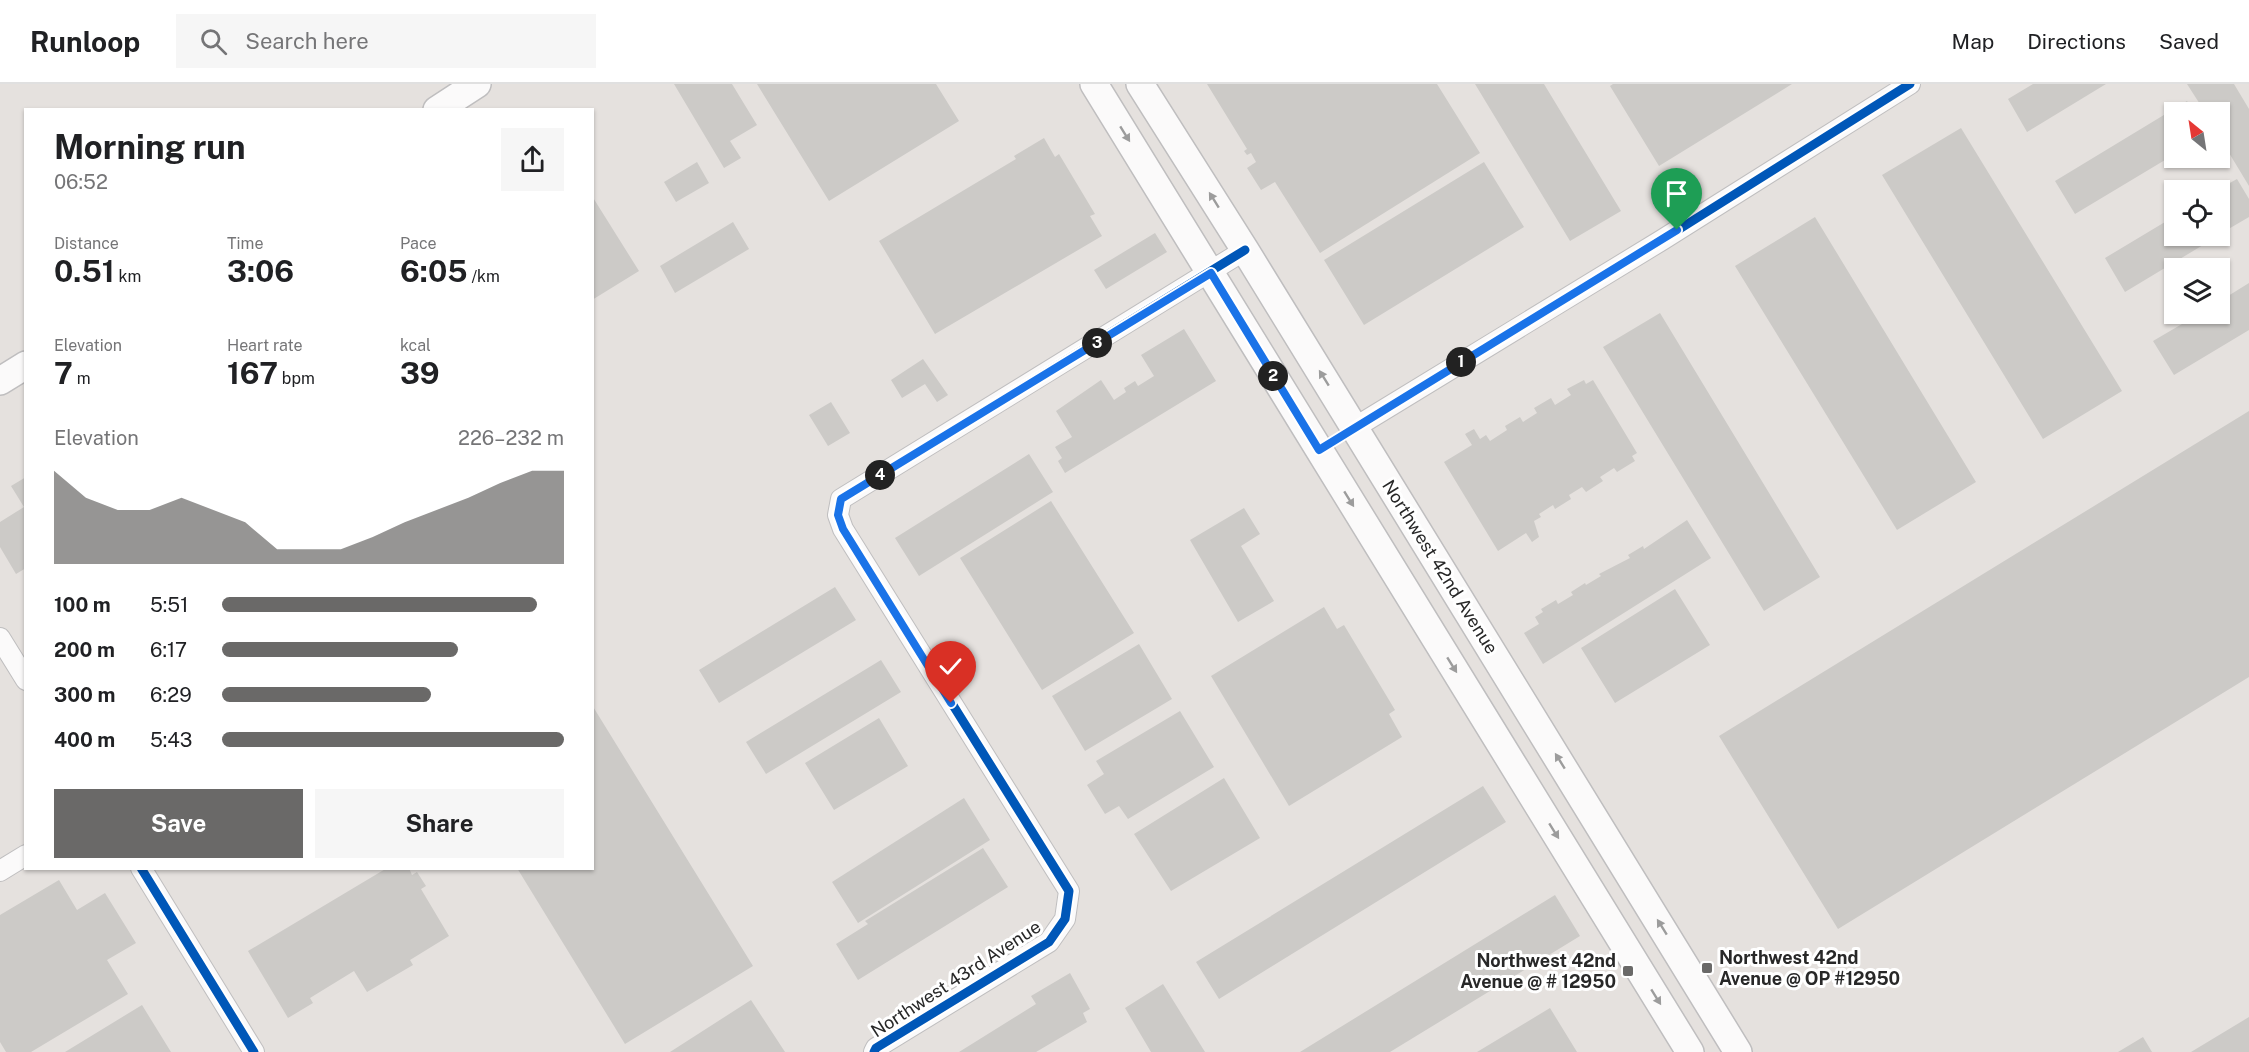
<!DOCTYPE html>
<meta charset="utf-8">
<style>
:root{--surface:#fff;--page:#f6f6f6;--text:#202124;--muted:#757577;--line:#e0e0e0;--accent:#6a6968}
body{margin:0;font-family:"Public Sans",sans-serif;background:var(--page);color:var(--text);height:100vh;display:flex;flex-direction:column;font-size:22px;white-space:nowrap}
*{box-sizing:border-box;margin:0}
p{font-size:20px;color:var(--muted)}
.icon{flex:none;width:33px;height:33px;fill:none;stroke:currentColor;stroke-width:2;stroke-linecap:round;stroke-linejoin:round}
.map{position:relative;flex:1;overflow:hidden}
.panel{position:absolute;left:24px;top:24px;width:570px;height:762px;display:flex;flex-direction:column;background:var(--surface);border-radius:0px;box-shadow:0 2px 4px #0004}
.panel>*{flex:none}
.needle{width:39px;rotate:330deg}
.buttons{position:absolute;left:2164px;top:18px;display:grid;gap:12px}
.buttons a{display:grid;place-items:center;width:66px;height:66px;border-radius:0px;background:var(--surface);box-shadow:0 2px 4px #0004;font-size:30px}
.pin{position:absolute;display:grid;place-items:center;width:51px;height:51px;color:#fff;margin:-62px -26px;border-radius:50% 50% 50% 0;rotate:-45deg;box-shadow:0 0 6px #0007}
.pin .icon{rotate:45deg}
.km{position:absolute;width:30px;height:30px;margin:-15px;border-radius:50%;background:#222;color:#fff;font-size:16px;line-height:30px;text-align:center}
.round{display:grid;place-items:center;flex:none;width:63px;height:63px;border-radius:0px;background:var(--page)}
.headline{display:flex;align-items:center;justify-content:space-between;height:102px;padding:0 30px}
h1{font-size:33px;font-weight:700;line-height:45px}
.stats{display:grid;grid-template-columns:repeat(3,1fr);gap:9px;height:102px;padding:6px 30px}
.stats div{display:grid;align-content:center}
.stats b{font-size:30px;font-weight:700}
.stats small{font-size:16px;font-weight:400}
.stats p{font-size:16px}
.chart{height:168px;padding:12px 30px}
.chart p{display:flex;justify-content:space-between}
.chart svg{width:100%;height:108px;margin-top:6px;fill:var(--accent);opacity:.7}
.primary-button{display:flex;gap:12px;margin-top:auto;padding:12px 30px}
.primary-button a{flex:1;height:69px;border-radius:0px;background:var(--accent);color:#fff;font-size:24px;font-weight:700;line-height:69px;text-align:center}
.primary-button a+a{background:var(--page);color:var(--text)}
ul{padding:0 30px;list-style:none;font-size:20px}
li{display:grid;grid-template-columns:96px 72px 1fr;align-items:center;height:45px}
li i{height:15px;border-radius:8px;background:var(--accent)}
header{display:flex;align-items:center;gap:36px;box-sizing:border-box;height:84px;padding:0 30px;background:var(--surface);border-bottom:2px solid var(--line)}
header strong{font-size:28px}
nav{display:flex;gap:33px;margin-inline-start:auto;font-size:21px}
.search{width:420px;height:54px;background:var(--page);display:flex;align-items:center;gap:15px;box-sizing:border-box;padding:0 21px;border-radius:0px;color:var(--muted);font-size:22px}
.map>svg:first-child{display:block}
.building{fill:#cccac7}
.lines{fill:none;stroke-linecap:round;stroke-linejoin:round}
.minor-casing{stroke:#bfbebf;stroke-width:22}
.secondary-casing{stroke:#bfbebf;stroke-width:30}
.minor{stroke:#fbfafa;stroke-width:20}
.secondary{stroke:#fbfafa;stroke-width:27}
.cycleway-casing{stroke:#fff;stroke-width:13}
.cycleway{stroke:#0057b8;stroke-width:9}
.oneway{fill:#9c9c9c}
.route-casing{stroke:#fff;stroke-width:12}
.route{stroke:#1a73e8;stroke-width:8}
.poi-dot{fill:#6a6968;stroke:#fff;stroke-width:2}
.labels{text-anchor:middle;stroke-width:6;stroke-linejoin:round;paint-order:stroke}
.street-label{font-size:18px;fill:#282828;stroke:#fff}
.poi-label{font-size:18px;font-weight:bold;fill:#282828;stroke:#fff;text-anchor:start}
</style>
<header>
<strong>Runloop</strong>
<div class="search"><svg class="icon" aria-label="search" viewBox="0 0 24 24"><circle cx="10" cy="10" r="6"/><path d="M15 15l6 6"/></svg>Search here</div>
<nav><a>Map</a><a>Directions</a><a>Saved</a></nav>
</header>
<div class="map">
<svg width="2249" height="968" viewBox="0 0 2249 968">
<rect width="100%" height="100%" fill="#e5e1de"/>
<path class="building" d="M674 0H732L757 41 730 57 741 74 724 84Z
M757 0H936L959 37 829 117Z
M1207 0H1437L1480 69 1320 169 1275 98 1261 106 1247 84 1256 78 1251 69 1247 71 1244 67 1247 65Z
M1475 0H1544L1621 127 1570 157Z
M1613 0H1792L1659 82 1610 2Z
M2033 0H2106L2027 48 2008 15Z
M2187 0H2234L2249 25V102L2220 54V28H2205Z
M2187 17 2194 28H2175V70L2075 130 2055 97Z
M1961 44 2122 307 2043 355 1882 91Z
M1044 54 1055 73 1059 70 1095 130 1090 132 1102 152 935 250 879 157 1016 75 1014 72Z
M697 78 709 99 676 118 664 98Z
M1484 78 1524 143 1364 241 1324 176Z
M2237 95 2249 115V133L2220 150V106H2217Z
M592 112 639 187 592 216Z
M2175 132V152H2218L2125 208 2105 174Z
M1815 133 1976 398 1897 446 1735 182Z
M733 138 749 165 675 209 660 182Z
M1155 149 1167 168 1106 205 1094 186Z
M2249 199V246L2174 291 2153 257 2199 230H2220V217Z
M1660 229 1820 493 1764 527 1603 263Z
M1184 245 1216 297 1065 389 1058 377 1062 374 1055 363 1072 353 1056 327 1101 296 1114 316 1126 308 1124 304 1135 297 1138 302 1154 292 1141 271Z
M923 275 948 311 937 318 925 300 902 314 891 296Z
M1584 296 1586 300 1593 296 1637 369 1632 372 1635 377 1617 388 1614 384 1600 393 1603 397 1586 408 1582 403 1569 411 1571 415 1555 425 1553 421 1539 430 1541 433 1534 437 1539 453 1532 458 1526 449 1498 467 1444 378 1472 361 1465 350 1474 345 1480 355 1486 351 1490 357 1507 346 1505 342 1520 333 1523 338 1537 329 1534 324 1551 314 1555 321 1571 311 1567 305Z
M831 318 850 349 828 362 809 331Z
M2249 327V593L1838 845 1719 652Z
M1029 370 1053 408 919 492 895 454Z
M26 393V484L16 490 0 463V438L24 423 11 402Z
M1051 417 1134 549 1042 606 960 474Z
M1244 424 1260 450 1241 462 1274 517 1238 538 1190 456Z
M1687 436 1711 474 1543 580 1524 549 1539 540 1535 533 1543 528 1541 525 1556 516 1558 520 1573 511 1571 508 1585 499 1586 501 1601 492 1599 490 1630 474 1628 471 1643 462 1644 465Z
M835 503 856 536 719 619 699 586Z
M1675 505 1710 561 1615 619 1581 564Z
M1324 523 1337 545 1344 541 1395 626 1389 630 1402 653 1289 722 1211 592Z
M1139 560 1172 615 1085 667 1052 612Z
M881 576 901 608 766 690 746 658Z
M592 621 753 882 625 960 517 784H592Z
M1180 627 1214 683 1128 735 1119 722 1105 730 1087 701 1104 690 1096 677Z
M879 634 908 682 834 726 805 679Z
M1224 694 1260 754 1171 807 1134 750Z
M1483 702 1506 738 1219 915 1196 878Z
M964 714 990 756 858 839 832 798Z
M983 764 1008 803 858 896 836 860 868 840 865 837Z
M387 784H409L412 791 417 788 426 802 421 805 449 852 410 876 413 881 367 908 354 887 310 914 313 919 288 934 248 867Z
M59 796 77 826 105 809 136 859 107 876 128 910 31 968H6L0 958V831Z
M1555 811 1580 852 1390 968H1300Z
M1070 889 1090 925 1083 929 1087 938 1036 968H959L1036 920 1031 912Z
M1163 900 1205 968H1151L1125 924Z
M751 916 785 968H670Z
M142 921 171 968H65Z
M1550 924 1577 968H1477Z
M2249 933V968H2191Z
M2143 953 2152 968H2118Z"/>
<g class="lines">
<defs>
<path id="minor" d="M1354 344 1662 156 1910 0
M0 554 26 596
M141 784 254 968
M0 787 26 771
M874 968 876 964 1049 858 1065 835 1069 807 843 445 838 431 841 415 1245 166"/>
<path id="secondary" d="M1094 0 1690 968
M1140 0 1245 166 1738 968
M437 26 477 0
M0 297 26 281"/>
</defs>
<use href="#minor" class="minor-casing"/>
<use href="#secondary" class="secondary-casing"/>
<use href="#minor" class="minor"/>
<use href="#secondary" class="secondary"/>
<defs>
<path id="cycleway" d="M1354 344 1662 156 1910 0
M141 784 254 968
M874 968 876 964 1049 858 1065 835 1069 807 843 445 838 431 841 415 1245 166"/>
</defs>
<use href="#cycleway" class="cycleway-casing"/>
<use href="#cycleway" class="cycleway"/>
</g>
<defs><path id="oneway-solid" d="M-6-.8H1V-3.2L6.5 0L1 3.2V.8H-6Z" transform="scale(1.5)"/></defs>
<g class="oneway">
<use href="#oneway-solid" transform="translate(1125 50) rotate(58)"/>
<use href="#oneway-solid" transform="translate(1214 116) rotate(-122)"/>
<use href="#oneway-solid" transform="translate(1324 294) rotate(-122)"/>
<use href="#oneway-solid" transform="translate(1349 415) rotate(58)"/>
<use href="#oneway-solid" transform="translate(1452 581) rotate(58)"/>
<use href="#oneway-solid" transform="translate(1560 677) rotate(-122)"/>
<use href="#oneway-solid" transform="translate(1554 747) rotate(58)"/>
<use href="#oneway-solid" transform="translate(1662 843) rotate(-122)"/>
<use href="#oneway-solid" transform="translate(1656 913) rotate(58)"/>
</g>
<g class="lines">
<defs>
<path id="route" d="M951 619 843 445 838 431 841 415 1211 189 1319 366 1677 146"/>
</defs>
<use href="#route" class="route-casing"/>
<use href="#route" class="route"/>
</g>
<g class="poi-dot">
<rect x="1701" y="878" width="12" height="12" rx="3"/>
<rect x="1622" y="881" width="12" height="12" rx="3"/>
</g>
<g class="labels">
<g class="street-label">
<text transform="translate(1440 483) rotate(58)" y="6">Northwest 42nd Avenue</text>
<text transform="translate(956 895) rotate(-33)" y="6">Northwest 43rd Avenue</text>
</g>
<g class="poi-label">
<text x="1719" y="880">Northwest 42nd<tspan x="1719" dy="21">Avenue @ OP #12950</tspan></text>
<text x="1616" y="883" text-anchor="end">Northwest 42nd<tspan x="1616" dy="21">Avenue @ # 12950</tspan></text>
</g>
</g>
</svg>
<div class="buttons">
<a><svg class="needle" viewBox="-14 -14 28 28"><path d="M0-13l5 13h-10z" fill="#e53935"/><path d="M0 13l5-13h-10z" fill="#757577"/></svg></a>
<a><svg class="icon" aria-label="locate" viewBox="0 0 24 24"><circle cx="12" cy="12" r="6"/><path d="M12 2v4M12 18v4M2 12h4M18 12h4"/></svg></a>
<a><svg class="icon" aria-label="layers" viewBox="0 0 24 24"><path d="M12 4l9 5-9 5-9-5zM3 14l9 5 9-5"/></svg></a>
</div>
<div class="pin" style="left:1677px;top:146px;background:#1e9e55"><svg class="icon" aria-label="arrive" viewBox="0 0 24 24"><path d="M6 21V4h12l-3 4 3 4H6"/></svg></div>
<div class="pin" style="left:951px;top:619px;background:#d93025"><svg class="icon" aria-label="check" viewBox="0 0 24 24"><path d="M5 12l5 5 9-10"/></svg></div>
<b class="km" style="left:1461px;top:278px">1</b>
<b class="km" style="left:1273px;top:292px">2</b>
<b class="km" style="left:1097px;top:259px">3</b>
<b class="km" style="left:880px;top:391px">4</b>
<section class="panel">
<div class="headline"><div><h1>Morning run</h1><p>06:52</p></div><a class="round"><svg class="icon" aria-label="share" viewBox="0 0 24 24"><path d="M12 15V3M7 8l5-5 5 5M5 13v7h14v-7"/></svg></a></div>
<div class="stats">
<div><p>Distance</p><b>0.51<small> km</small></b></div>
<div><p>Time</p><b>3:06</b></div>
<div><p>Pace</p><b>6:05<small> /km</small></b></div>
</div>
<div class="stats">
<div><p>Elevation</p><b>7<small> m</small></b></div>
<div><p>Heart rate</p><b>167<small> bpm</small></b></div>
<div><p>kcal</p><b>39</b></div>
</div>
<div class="chart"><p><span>Elevation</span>226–232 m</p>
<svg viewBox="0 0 160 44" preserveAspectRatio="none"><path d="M0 44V6L10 17L20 22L30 22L40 17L50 22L60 27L70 38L80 38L90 38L100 33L110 27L120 22L130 17L140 11L150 6L160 6V44z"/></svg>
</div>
<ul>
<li><b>100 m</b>5:51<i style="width:92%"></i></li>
<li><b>200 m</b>6:17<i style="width:69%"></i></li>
<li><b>300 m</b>6:29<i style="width:61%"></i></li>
<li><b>400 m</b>5:43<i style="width:100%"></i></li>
</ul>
<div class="primary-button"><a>Save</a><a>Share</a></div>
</section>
</div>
